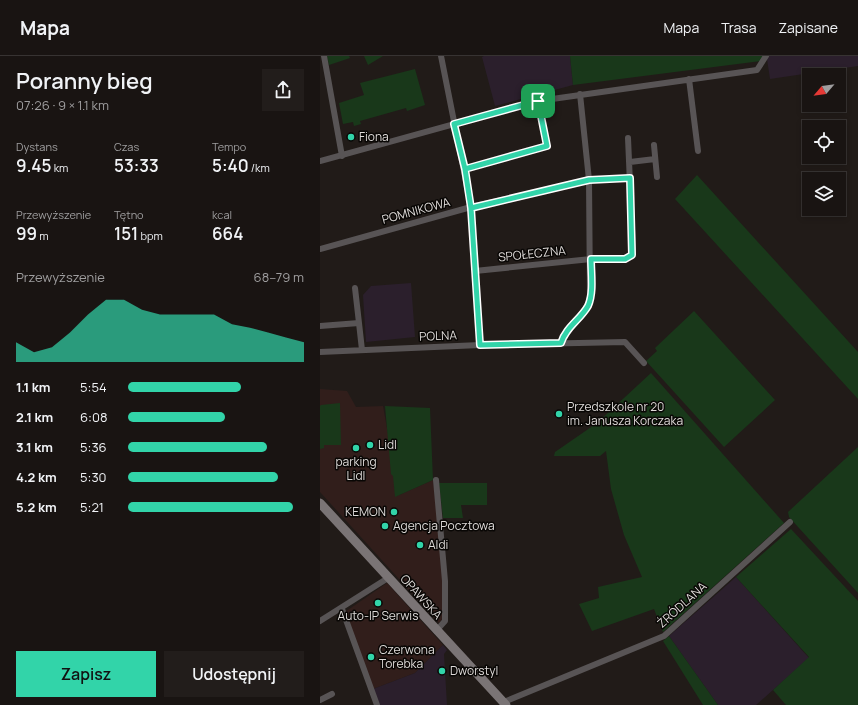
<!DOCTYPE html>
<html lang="pl">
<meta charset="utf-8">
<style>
:root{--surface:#191412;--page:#221d1b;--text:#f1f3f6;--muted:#9f9e9f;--line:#373332;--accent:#32d4a9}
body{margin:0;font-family:Manrope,sans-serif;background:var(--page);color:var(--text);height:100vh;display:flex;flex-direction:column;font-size:15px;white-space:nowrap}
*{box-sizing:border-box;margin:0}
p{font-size:13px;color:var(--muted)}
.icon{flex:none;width:22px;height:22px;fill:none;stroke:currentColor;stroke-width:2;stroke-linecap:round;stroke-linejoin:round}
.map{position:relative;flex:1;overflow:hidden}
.sheet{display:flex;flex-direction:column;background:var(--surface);width:320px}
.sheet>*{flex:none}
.needle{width:26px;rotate:241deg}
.fabs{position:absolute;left:482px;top:12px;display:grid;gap:8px}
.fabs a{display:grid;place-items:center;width:44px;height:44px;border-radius:0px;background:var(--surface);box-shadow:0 2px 6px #0003,0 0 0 1px var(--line);font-size:20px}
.pin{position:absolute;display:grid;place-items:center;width:34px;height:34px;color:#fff;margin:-17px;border-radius:8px;box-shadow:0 2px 6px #0006}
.round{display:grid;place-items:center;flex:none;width:42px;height:42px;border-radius:0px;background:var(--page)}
.summary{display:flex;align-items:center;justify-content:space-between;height:68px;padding:0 16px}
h1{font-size:22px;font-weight:600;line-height:30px}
.metrics{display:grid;grid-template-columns:repeat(3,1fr);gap:6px;height:68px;padding:4px 16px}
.metrics div{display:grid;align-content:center}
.metrics b{font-size:17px;font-weight:600}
.metrics small{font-size:11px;font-weight:400}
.metrics p{font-size:11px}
.chart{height:112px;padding:8px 16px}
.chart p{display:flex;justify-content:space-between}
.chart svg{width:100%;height:72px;margin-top:4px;fill:var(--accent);opacity:.7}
.action{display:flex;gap:8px;margin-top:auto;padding:8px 16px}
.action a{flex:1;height:46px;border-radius:0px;background:var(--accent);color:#111;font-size:16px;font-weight:600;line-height:46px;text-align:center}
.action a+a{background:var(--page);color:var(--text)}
ul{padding:0 16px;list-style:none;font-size:13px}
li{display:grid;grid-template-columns:64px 48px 1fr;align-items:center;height:30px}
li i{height:10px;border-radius:5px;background:var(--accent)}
header{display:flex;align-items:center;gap:24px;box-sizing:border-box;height:56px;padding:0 20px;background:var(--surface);border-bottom:1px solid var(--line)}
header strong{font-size:19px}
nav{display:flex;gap:22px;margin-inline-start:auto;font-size:14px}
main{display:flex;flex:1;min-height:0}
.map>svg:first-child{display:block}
.commercial{fill:#311e1b}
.industrial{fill:#2b1f2c}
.green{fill:#19381a}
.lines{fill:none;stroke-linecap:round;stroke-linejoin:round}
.minor{stroke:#585455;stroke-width:6}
.secondary{stroke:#7a7475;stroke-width:9}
.route-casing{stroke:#fff;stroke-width:8}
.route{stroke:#32d4a9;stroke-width:5}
.poi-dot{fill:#32d4a9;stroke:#090705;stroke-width:1.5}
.labels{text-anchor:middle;stroke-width:3;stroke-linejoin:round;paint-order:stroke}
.poi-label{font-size:12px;fill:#dfdbd9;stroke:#090705;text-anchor:start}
.street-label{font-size:12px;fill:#dfdbd9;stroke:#090705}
</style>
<header>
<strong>Mapa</strong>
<nav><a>Mapa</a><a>Trasa</a><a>Zapisane</a></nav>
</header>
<main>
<section class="sheet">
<div class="summary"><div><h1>Poranny bieg</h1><p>07:26 · 9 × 1.1 km</p></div><a class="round"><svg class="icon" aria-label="share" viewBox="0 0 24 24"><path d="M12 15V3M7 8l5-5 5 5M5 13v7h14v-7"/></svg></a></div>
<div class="metrics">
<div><p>Dystans</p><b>9.45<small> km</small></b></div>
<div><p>Czas</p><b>53:33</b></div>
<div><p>Tempo</p><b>5:40<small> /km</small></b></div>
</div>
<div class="metrics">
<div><p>Przewyższenie</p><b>99<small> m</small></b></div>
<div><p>Tętno</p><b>151<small> bpm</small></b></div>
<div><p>kcal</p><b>664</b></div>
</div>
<div class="chart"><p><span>Przewyższenie</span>68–79 m</p>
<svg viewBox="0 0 160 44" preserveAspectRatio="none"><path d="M0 44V32L10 38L20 35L30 26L40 15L50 6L60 6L70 12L80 15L90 15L100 15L110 15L120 21L130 23L140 26L150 29L160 32V44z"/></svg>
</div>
<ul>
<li><b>1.1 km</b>5:54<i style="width:64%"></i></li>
<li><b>2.1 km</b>6:08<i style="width:55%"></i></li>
<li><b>3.1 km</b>5:36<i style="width:79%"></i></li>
<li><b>4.2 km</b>5:30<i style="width:85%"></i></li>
<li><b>5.2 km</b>5:21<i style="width:94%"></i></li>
</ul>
<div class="action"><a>Zapisz</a><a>Udostępnij</a></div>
</section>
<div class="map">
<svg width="538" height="649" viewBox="0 0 538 649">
<rect width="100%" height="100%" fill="#211b18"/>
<path class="commercial" d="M0 333 27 335 36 351 63 350 79 439 113 424 122 503 123 562 119 567 0 436Z
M67 527 123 589 95 617 53 633 25 556Z"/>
<path class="industrial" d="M164 0H250L253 29 175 50 162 1Z
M448 0H538V10L450 23 447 3Z
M91 227 95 281 46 286 43 239 51 230Z
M416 521 489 602 436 649H398L349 580Z
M123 589 127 594 124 598 127 649H59L53 633 95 617Z"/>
<path class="green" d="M7 0H29L30 2 9 9Z
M44 0H63L48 9Z
M250 0H445L441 5 253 29Z
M95 13 105 49 87 55 86 52 40 65 41 68 34 70 33 66 23 68 19 47 44 39 40 27Z
M377 119 538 296V343L355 143Z
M374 255 455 344 404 391 326 305 337 295 335 292Z
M331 317 464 467 343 576 334 553 272 575 259 548 279 542 278 531 322 521 304 479 291 433 286 395 280 400H234L235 396 277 367Z
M20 347 21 389H4V392L0 393V350L1 349Z
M65 350 110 352 113 424 75 441 73 420 71 418Z
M538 391V537L469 461 468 456Z
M119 427H167V449H141L143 462H123Z
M471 473 538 545V649H466L453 634 489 601 416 521Z
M349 580 398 649H383L343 585Z"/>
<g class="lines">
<path class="minor" d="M4 0 22 100
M121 0 151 151 160 289
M369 23 378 95
M334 89 337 121
M0 105 218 45 437 14 446 0
M310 106 335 103
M145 113 227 90 218 45
M0 193 151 151 269 124 310 122
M155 215 271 203H305L311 200 313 196 308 82
M35 232 39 267
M0 270 39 267 42 294
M241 287C247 269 268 259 270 240L269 124 260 38
M0 296 160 289 305 286 324 307
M116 424 125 525V565L116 575
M22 553 57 649
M0 565 68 522
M0 644 12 638
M184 646 344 580 470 466"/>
<path class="secondary" d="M0 447 186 649"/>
</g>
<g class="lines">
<defs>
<path id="route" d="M218 45 227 90 145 113 151 152 160 289 241 287C246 271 260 264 268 250 274 237 271 217 271 203H305L312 199 310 122 269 124 151 152 145 113 134 68 218 45"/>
</defs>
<use href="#route" class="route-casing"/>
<use href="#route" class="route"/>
</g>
<g class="poi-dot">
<circle cx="31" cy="81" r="4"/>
<circle cx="239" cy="358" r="4"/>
<circle cx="50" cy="389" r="4"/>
<circle cx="36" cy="392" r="4"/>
<circle cx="74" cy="456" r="4"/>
<circle cx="65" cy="470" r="4"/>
<circle cx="100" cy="489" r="4"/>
<circle cx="58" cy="547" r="4"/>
<circle cx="51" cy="601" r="4"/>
<circle cx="122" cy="615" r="4"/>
</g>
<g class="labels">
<g class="poi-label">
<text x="39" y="85">Fiona</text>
<text x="247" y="355">Przedszkole nr 20<tspan x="247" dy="14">im. Janusza Korczaka</tspan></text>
<text x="58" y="393">Lidl</text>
<text x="36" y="410" text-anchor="middle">parking<tspan x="36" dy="14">Lidl</tspan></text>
<text x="66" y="460" text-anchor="end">KEMON</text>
<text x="73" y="474">Agencja Pocztowa</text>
<text x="108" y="493">Aldi</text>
<text x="58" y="564" text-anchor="middle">Auto-IP Serwis</text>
<text x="59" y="598">Czerwona<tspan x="59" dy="14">Torebka</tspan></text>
<text x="130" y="619">Dworstyl</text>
</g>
<g class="street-label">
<text transform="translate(96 155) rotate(-15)" y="4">POMNIKOWA</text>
<text transform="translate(212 198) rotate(-6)" y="4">SPOŁECZNA</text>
<text transform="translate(118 280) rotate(-2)" y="4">POLNA</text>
<text transform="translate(101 541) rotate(48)" y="4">OPAWSKA</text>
<text transform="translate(362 549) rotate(-42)" y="4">ŹRÓDLANA</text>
</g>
</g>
</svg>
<div class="fabs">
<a><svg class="needle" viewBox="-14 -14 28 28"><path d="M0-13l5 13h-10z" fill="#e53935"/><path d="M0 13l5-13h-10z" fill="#9f9e9f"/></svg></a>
<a><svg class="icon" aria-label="locate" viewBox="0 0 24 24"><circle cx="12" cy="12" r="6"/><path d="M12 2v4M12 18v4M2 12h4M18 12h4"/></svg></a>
<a><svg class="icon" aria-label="layers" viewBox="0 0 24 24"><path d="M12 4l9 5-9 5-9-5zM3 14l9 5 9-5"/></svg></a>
</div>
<div class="pin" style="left:218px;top:45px;background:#1e9e55"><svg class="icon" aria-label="arrive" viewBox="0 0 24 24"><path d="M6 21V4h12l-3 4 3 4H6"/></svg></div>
</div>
</main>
